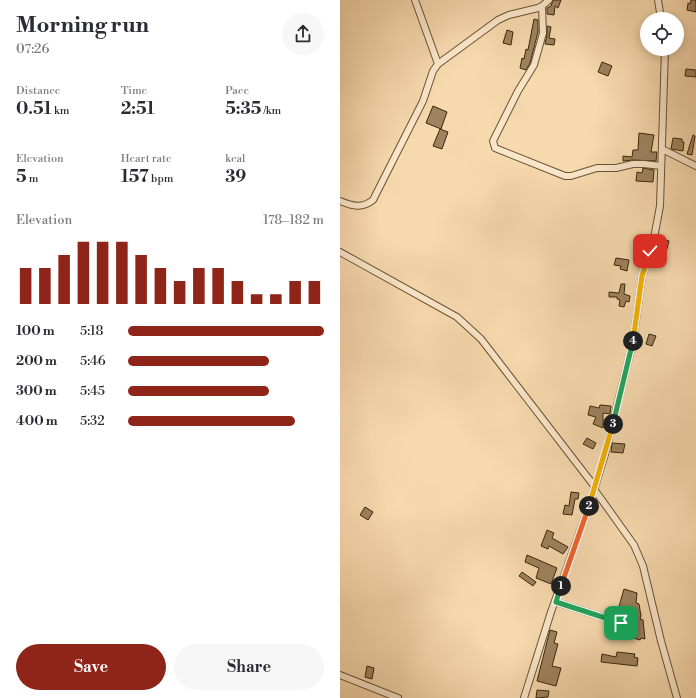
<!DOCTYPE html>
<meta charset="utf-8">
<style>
:root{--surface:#fff;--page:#f7f7f7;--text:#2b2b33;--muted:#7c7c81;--accent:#8f2418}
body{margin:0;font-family:"Libre Bodoni",serif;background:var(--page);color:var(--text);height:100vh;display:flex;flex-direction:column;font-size:15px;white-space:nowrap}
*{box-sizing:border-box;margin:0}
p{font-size:13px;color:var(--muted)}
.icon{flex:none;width:22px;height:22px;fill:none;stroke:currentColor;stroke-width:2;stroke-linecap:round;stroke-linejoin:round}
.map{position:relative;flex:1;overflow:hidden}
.drawer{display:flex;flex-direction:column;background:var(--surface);width:340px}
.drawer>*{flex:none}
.fabs{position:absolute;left:300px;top:12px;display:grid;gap:8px}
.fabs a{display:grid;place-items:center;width:44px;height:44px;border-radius:50%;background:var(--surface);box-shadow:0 2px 10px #0003;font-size:20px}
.pin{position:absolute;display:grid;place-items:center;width:34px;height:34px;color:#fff;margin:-17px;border-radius:8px;box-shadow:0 2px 6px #0006}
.km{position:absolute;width:20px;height:20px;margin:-10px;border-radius:50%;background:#222;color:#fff;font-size:11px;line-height:20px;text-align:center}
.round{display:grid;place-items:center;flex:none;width:42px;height:42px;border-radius:21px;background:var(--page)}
.overview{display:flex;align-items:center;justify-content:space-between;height:68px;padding:0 16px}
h1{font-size:22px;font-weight:800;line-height:30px}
.metrics{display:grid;grid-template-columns:repeat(3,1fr);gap:6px;height:68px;padding:4px 16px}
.metrics div{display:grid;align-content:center}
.metrics b{font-size:17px;font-weight:800}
.metrics small{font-size:11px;font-weight:400}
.metrics p{font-size:11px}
.chart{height:112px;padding:8px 16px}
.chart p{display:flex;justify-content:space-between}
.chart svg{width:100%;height:72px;margin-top:4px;stroke:var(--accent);stroke-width:6}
.action{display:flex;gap:8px;margin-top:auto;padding:8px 16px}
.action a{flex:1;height:46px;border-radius:24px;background:var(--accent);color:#fff;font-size:16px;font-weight:800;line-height:46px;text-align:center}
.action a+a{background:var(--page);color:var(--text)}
ul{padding:0 16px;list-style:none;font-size:13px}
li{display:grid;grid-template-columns:64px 48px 1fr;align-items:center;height:30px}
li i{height:10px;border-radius:5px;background:var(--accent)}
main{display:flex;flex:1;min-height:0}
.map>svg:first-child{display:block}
.building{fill:#9d835f;stroke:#3b2609}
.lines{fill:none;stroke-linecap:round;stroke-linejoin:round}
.minor-casing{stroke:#6a5332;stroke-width:8}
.minor{stroke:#fae6ca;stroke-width:6}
.split-1-casing{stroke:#fff;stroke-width:8}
.split-2-casing{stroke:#fff;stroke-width:8}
.split-3-casing{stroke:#fff;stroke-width:8}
.split-4-casing{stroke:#fff;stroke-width:8}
.split-5-casing{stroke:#fff;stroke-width:8}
.split-1{stroke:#22a559;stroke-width:5}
.split-2{stroke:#f0652b;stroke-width:5}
.split-3{stroke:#f5b400;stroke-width:5}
.split-4{stroke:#22a559;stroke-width:5}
.split-5{stroke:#f5b400;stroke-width:5}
</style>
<main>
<section class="drawer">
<div class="overview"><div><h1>Morning run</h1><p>07:26</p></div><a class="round"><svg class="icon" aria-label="share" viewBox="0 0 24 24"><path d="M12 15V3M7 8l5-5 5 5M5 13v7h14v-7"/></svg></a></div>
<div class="metrics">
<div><p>Distance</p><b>0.51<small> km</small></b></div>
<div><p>Time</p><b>2:51</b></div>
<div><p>Pace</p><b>5:35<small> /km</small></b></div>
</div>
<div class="metrics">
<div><p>Elevation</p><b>5<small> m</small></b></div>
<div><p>Heart rate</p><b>157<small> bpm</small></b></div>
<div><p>kcal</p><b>39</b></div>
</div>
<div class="chart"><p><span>Elevation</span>178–182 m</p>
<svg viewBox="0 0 160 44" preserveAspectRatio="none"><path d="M5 44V22M15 44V22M25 44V14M35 44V6M45 44V6M55 44V6M65 44V14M75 44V22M85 44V30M95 44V22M105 44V22M115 44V30M125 44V38M135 44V38M145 44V30M155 44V30"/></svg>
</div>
<ul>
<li><b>100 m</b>5:18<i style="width:100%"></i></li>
<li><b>200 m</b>5:46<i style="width:72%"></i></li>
<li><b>300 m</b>5:45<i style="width:72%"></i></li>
<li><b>400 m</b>5:32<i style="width:85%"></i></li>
</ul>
<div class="action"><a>Save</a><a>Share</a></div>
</section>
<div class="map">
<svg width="356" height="698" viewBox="0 0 356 698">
<rect width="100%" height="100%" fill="#f7d9ae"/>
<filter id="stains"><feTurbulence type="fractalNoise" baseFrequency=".005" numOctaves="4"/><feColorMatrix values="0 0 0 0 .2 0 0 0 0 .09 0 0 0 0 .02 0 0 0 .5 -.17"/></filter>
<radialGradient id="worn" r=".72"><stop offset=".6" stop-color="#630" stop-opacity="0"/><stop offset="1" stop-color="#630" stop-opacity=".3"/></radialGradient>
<path class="building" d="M213 0H221L218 8 215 6 214 15 207 14V8L211 6Z
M351 0H356V12L347 10 348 3 350 4Z
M194 19 198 20V32L190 63 186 70 180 68 182 58 184 59 186 49 188 50Z
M207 26 211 27 209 38 215 39 214 45 205 44 207 34Z
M167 30 173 32 171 45 163 43Z
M262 62 272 66 268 76 258 72Z
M346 69 356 70V77L345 76Z
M93 106 107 112 101 129 86 123Z
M100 129 108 132 102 149 93 146Z
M299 133 314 135 311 152H317L316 161 293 160 283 161V156L292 157 293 150H298Z
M353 135 355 136 352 155 347 154Z
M333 138 342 139V142H344L343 151 331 149Z
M303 168 314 170 313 182 296 181 297 172 302 173Z
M323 239 329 241 325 256 319 255Z
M276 258 289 260 287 271 280 269 281 266 274 265Z
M281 284H285L284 294 290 296 289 302 286 301 284 307 279 306 280 300 277 299V297H269V292L279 293Z
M309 334 316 336 312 346 306 344Z
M260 405 271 406 270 414 263 413V428L253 424 256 417 248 415 250 406 259 408Z
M247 438 256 443 253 449 243 444Z
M272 443 285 444 283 453 271 452Z
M231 492 239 493 238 499H235L232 515 223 514 225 505 229 506Z
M25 507 33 512 28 520 20 515Z
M207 530 214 533 212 538 228 547 223 554 209 546 208 549 201 546Z
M187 555 217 568 211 584 196 578 199 568 185 562Z
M182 572 196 582 193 586 179 576Z
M284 589 297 593 296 603 299 604 301 616 300 619 303 620 305 639 301 638 300 640 280 634 282 627 284 626 285 622 283 619 276 617Z
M210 630 217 632 214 643 218 644 212 666 221 668 216 686 197 681Z
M277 652 295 654 294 657 298 658 297 666 261 662 262 654 276 657Z
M27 666 34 668 32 679 25 677Z
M197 690 209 691 208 697 196 698Z"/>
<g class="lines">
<defs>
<path id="minor" d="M75 0 98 64
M318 0 321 19
M202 6 203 33 194 65 178 91 153 141 155 148 225 176H231L257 168H276L293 164H304L321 166
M322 149 356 166
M0 201C12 206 22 209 33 200L83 101 93 71 98 64 158 20 169 15 198 8 202 6 209 0
M0 252 117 317 141 339 255 487
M254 489 294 545 303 566 321 641 337 698
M216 602 281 623
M0 675 58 698
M184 698 211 612 249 506 265 454 293 342 302 276 314 238 320 206 325 49"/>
</defs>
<use href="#minor" class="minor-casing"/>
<use href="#minor" class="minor"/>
</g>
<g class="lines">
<defs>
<path id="split-1" d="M221 586 216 602 281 623"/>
<path id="split-2" d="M221 586 249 506"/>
<path id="split-3" d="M249 506 273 424"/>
<path id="split-4" d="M273 424 293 341"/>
<path id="split-5" d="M293 341 302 276 310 251"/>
</defs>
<use href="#split-1" class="split-1-casing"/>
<use href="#split-2" class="split-2-casing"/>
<use href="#split-3" class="split-3-casing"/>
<use href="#split-4" class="split-4-casing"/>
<use href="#split-5" class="split-5-casing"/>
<use href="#split-1" class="split-1"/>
<use href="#split-2" class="split-2"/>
<use href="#split-3" class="split-3"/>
<use href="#split-4" class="split-4"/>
<use href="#split-5" class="split-5"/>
</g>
<rect width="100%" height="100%" filter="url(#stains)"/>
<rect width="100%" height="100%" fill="url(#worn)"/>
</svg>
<div class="fabs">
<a><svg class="icon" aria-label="locate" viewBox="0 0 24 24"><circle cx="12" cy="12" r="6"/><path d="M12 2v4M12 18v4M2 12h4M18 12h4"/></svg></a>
</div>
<div class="pin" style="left:281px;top:623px;background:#1e9e55"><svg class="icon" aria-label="arrive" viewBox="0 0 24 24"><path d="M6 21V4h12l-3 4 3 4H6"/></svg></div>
<div class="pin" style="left:310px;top:251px;background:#d93025"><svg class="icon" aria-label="check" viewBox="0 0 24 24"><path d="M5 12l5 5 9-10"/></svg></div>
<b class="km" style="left:221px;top:586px">1</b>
<b class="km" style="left:249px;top:506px">2</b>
<b class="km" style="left:273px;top:424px">3</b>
<b class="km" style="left:293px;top:341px">4</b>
</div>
</main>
